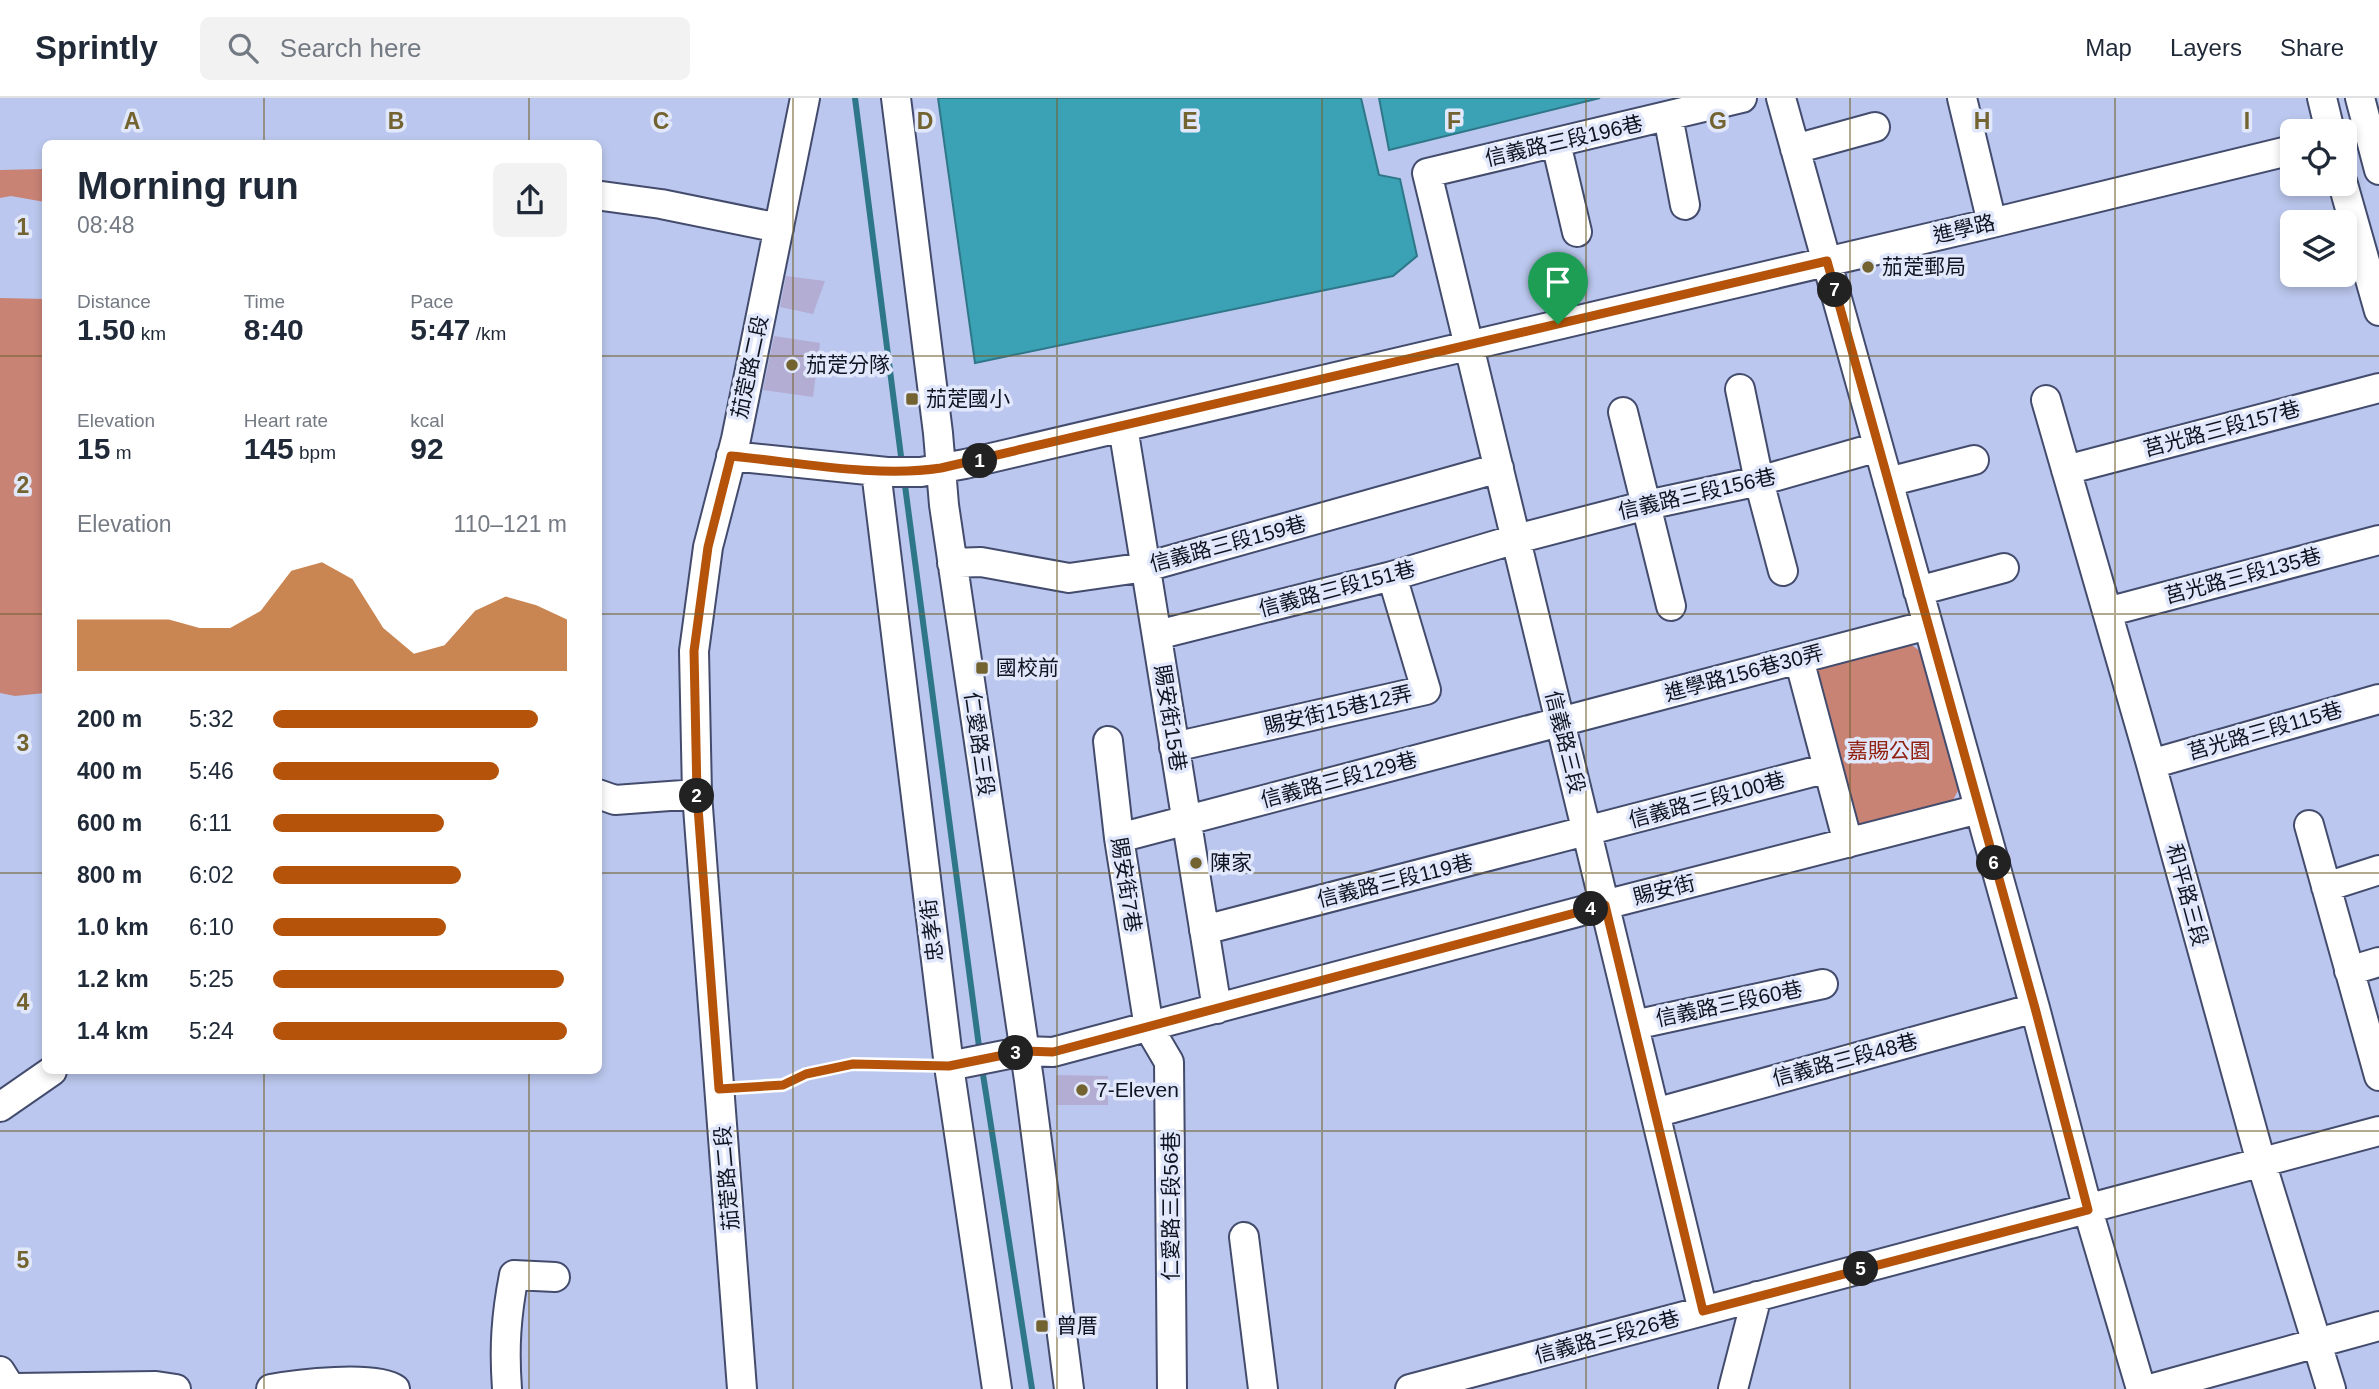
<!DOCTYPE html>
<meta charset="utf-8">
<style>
:root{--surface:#fff;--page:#f2f2f3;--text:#1f2937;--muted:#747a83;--line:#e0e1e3;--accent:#b45309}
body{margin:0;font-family:Arial,"Noto Sans TC",sans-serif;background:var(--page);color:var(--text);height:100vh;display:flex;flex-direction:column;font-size:26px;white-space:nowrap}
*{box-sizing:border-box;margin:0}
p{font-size:23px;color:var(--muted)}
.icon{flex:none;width:38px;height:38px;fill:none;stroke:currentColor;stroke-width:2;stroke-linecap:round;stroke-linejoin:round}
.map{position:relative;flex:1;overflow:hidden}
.sheet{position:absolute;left:42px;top:42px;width:560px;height:934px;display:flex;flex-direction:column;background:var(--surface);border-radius:10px;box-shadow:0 4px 10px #0003}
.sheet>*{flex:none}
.fabs{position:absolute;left:2280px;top:21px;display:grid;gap:14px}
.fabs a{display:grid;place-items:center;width:77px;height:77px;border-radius:10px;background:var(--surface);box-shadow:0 4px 10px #0003;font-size:35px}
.pin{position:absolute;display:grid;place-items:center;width:60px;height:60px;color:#fff;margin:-72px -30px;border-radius:50% 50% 50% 0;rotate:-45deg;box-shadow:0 0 7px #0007}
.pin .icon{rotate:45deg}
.km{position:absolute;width:35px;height:35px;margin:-18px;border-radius:50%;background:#222;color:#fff;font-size:19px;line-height:35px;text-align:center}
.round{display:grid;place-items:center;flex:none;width:74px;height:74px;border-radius:10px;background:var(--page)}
.summary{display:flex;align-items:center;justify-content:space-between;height:119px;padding:0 35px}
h1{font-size:38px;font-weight:700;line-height:52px}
.figures{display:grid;grid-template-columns:repeat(3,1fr);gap:10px;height:119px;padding:7px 35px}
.figures div{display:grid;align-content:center}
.figures b{font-size:30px;font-weight:700}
.figures small{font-size:19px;font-weight:400}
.figures p{font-size:19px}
.chart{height:196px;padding:14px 35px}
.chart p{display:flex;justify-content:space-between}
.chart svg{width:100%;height:126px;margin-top:7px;fill:var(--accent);opacity:.7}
ul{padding:0 35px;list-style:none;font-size:23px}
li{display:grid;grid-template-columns:112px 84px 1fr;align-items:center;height:52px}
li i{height:18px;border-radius:9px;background:var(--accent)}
header{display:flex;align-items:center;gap:42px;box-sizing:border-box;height:98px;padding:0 35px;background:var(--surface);border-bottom:2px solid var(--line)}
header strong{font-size:33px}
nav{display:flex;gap:38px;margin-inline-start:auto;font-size:24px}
.search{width:490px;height:63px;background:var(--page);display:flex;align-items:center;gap:18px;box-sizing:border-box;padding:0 24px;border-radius:10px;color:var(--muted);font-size:26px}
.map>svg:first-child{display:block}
.green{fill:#c88375}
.water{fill:#3ba1b4;stroke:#2e7788;stroke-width:2}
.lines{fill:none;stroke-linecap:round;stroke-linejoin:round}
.stream{stroke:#2e7788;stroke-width:6}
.building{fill:#b3add4}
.minor-casing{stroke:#434c6d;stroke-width:32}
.path{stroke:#838cab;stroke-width:3.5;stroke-dasharray:5 5;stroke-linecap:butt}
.minor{stroke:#fff;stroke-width:28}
.route-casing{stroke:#fff;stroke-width:14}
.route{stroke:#b45309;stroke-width:9}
.grid{fill:none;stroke:#736331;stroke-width:2;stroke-opacity:0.55}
.poi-dot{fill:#736331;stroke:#e2e8fc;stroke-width:2.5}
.labels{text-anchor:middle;stroke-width:7;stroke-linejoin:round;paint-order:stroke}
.street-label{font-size:21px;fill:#101421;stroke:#e2e8fc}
.poi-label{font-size:21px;fill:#101421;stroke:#e2e8fc;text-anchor:start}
.park-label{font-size:21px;fill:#90200f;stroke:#e2e8fc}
.grid-label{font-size:23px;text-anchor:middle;font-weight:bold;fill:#736331;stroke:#e2e8fc;stroke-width:7;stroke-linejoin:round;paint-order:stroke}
</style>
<header>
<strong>Sprintly</strong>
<div class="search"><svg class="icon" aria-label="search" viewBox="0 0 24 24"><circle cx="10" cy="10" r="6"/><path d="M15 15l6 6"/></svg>Search here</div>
<nav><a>Map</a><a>Layers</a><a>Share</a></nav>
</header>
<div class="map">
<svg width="2379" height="1291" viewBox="0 0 2379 1291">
<rect width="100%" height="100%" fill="#bbc7ee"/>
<path class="green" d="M45 71V104L11 98 0 100V72Z
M0 200 46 201 45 595 15 598 0 595Z
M1910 546 1923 555 1960 689 1952 704 1859 729 1848 724 1815 570Z"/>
<path class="water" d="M938 0H1361L1379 77 1400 81 1417 158 1393 178 975 265Z
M1379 0H1600L1389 52Z"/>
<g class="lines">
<path class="stream" d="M855 0 902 366
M904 380 980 956
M982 970 1032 1291"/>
</g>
<path class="building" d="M786 178 825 183 813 216 780 209Z
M774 238 820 245 813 299 763 292Z
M1056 977 1108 978V1007H1056Z"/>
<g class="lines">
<defs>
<path id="minor" d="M896 0 938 335 944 407 1029 982 1069 1291
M1781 0 2035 910 2088 1112 2141 1291
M1962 0 1992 125
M2322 0 2330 33
M2360 0 2379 72
M1668 18 1685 107
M1556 45 1577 134
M1795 51 1875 29
M2343 86 2379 213
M602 98 661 106 779 130
M1740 291 1759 383 1783 473
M2046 302 2151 666 2261 1064 2331 1291
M1623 314 1671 508
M1123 329 1217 911
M731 358 887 374H921L965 366 1992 125 2292 52
M2066 372 2379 290
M876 373 949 968 997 1291
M1888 384 1974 362
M952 465 981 464 1069 480 1146 469 1499 370
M1918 493 2004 470
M2107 514 2379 442
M1157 537 1392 478 1516 441 1647 407 1759 383 1878 349
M1799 561 1848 745
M1108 643 1119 740 1149 930 1169 964 1172 1291
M1174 649 1426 592 1392 478
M2151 666 2379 601
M598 696 615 702 697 696
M2309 727 2379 978
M1119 740 1928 527
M2326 789 2379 772
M1204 832 1828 670
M2349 873 2379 864
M1634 927 1823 886
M949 968 1024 953 1053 954 1604 807 1979 711
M0 1009 52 973
M1655 1015 2035 910
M1244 1139 1263 1291
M1703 1213 1427 75 1742 0
M0 1273 10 1289 16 1290 156 1288 176 1291
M271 1291C296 1286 376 1277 395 1291
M507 1291C504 1250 506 1218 514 1177L555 1179
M742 1291 697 696 694 553 708 449 736 341 805 0
M1410 1291 2379 1033
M1733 1291 1757 1198
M2150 1291 2379 1228"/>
</defs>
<use href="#minor" class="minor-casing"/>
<path class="path" d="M741 989 783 987 806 976 853 966 926 967"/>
<use href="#minor" class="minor"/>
</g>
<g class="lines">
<defs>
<path id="route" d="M1827 163 2035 910 2088 1112 1703 1213 1605 807 1053 954 1024 953 949 968 853 966 806 976 783 987 719 991 697 696 694 553 708 449 731 358C796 364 877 380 941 370Z"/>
</defs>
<use href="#route" class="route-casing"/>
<use href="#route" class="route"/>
</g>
<path class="grid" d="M264 0V46M529 0V46M793 0V1291M1057 0V1291M1322 0V1291M1586 0V1291M1850 0V1291M2115 0V1291M0 258H46M598 258H2379M0 516H46M598 516H2379M0 775H46M598 775H2379M264 973V1291M529 973V1291M0 1033H2379"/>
<g class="poi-dot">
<circle cx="1868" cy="169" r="7"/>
<circle cx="792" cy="267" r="7"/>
<rect x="905" y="294" width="14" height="14" rx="3.5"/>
<rect x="975" y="563" width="14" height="14" rx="3.5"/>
<circle cx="1196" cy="765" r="7"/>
<circle cx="1082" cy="992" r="7"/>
<rect x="1035" y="1221" width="14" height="14" rx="3.5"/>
</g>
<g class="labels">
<g class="street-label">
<text transform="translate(1564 43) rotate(-13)" y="7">信義路三段196巷</text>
<text transform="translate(1964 131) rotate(-13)" y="7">進學路</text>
<text transform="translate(750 269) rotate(-78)" y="7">茄萣路二段</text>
<text transform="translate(2222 331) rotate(-15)" y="7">莒光路三段157巷</text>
<text transform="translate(1697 396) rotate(-13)" y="7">信義路三段156巷</text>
<text transform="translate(1228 446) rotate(-15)" y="7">信義路三段159巷</text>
<text transform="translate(2243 478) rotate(-15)" y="7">莒光路三段135巷</text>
<text transform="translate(1337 491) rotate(-15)" y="7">信義路三段151巷</text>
<text transform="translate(1744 575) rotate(-15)" y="7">進學路156巷30弄</text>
<text transform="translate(1338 612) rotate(-13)" y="7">賜安街15巷12弄</text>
<text transform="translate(1170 620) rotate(81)" y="7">賜安街15巷</text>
<text transform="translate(2265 633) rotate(-16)" y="7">莒光路三段115巷</text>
<text transform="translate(1565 644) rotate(76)" y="7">信義路三段</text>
<text transform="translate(979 646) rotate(82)" y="7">仁愛路三段</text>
<text transform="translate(1339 682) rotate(-15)" y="7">信義路三段129巷</text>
<text transform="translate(1707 702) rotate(-15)" y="7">信義路三段100巷</text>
<text transform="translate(1395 783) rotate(-14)" y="7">信義路三段119巷</text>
<text transform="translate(1126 787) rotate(81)" y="7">賜安街7巷</text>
<text transform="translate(1664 792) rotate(-14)" y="7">賜安街</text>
<text transform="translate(2187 797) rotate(75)" y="7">和平路三段</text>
<text transform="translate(932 832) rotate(-97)" y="7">忠孝街</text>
<text transform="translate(1729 906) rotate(-12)" y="7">信義路三段60巷</text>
<text transform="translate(1845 962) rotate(-15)" y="7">信義路三段48巷</text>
<text transform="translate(727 1080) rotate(-95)" y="7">茄萣路二段</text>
<text transform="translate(1171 1108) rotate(-90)" y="7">仁愛路三段56巷</text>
<text transform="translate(1607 1239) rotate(-15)" y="7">信義路三段26巷</text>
</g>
<g class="poi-label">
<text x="1882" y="176">茄萣郵局</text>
<text x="806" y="274">茄萣分隊</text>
<text x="926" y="308">茄萣國小</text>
<text x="996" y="577">國校前</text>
<text x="1210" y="772">陳家</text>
<text x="1096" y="999">7-Eleven</text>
<text x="1056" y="1235">曾厝</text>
</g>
<g class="park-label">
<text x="1889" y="660">嘉賜公園</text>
</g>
</g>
<g class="grid-label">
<text x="132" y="31">A</text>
<text x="396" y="31">B</text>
<text x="661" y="31">C</text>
<text x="925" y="31">D</text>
<text x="1190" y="31">E</text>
<text x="1454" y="31">F</text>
<text x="1718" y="31">G</text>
<text x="1982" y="31">H</text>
<text x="2247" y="31">I</text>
<text x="23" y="137">1</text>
<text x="23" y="395">2</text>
<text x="23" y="653">3</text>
<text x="23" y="912">4</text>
<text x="23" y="1170">5</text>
</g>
</svg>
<div class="fabs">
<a><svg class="icon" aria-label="locate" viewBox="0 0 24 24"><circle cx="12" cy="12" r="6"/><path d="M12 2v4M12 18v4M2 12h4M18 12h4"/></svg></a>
<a><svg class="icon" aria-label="layers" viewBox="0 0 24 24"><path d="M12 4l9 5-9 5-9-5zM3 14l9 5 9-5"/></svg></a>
</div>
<div class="pin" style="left:1558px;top:226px;background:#1e9e55"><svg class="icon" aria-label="arrive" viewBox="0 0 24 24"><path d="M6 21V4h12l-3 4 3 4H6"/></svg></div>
<b class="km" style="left:980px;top:363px">1</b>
<b class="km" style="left:697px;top:698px">2</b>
<b class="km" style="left:1016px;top:955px">3</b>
<b class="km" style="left:1591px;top:811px">4</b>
<b class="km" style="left:1861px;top:1171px">5</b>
<b class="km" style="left:1994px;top:765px">6</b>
<b class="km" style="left:1835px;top:192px">7</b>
<section class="sheet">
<div class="summary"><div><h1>Morning run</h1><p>08:48</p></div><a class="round"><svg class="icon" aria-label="share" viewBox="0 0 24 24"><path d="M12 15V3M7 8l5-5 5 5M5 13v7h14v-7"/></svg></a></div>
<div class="figures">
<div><p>Distance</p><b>1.50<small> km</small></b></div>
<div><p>Time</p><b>8:40</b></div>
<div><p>Pace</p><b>5:47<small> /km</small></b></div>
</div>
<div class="figures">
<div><p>Elevation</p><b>15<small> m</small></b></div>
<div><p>Heart rate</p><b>145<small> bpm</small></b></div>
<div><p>kcal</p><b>92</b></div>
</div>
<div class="chart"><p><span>Elevation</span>110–121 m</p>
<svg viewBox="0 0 160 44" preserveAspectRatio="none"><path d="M0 44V26L10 26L20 26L30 26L40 29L50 29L60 23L70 9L80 6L90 12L100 29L110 38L120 35L130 23L140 18L150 21L160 26V44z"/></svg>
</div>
<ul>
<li><b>200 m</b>5:32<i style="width:90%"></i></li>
<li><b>400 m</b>5:46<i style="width:77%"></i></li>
<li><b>600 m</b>6:11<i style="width:58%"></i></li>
<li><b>800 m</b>6:02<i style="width:64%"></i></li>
<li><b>1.0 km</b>6:10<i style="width:59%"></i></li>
<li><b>1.2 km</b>5:25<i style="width:99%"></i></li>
<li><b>1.4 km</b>5:24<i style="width:100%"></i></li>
</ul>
</section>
</div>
